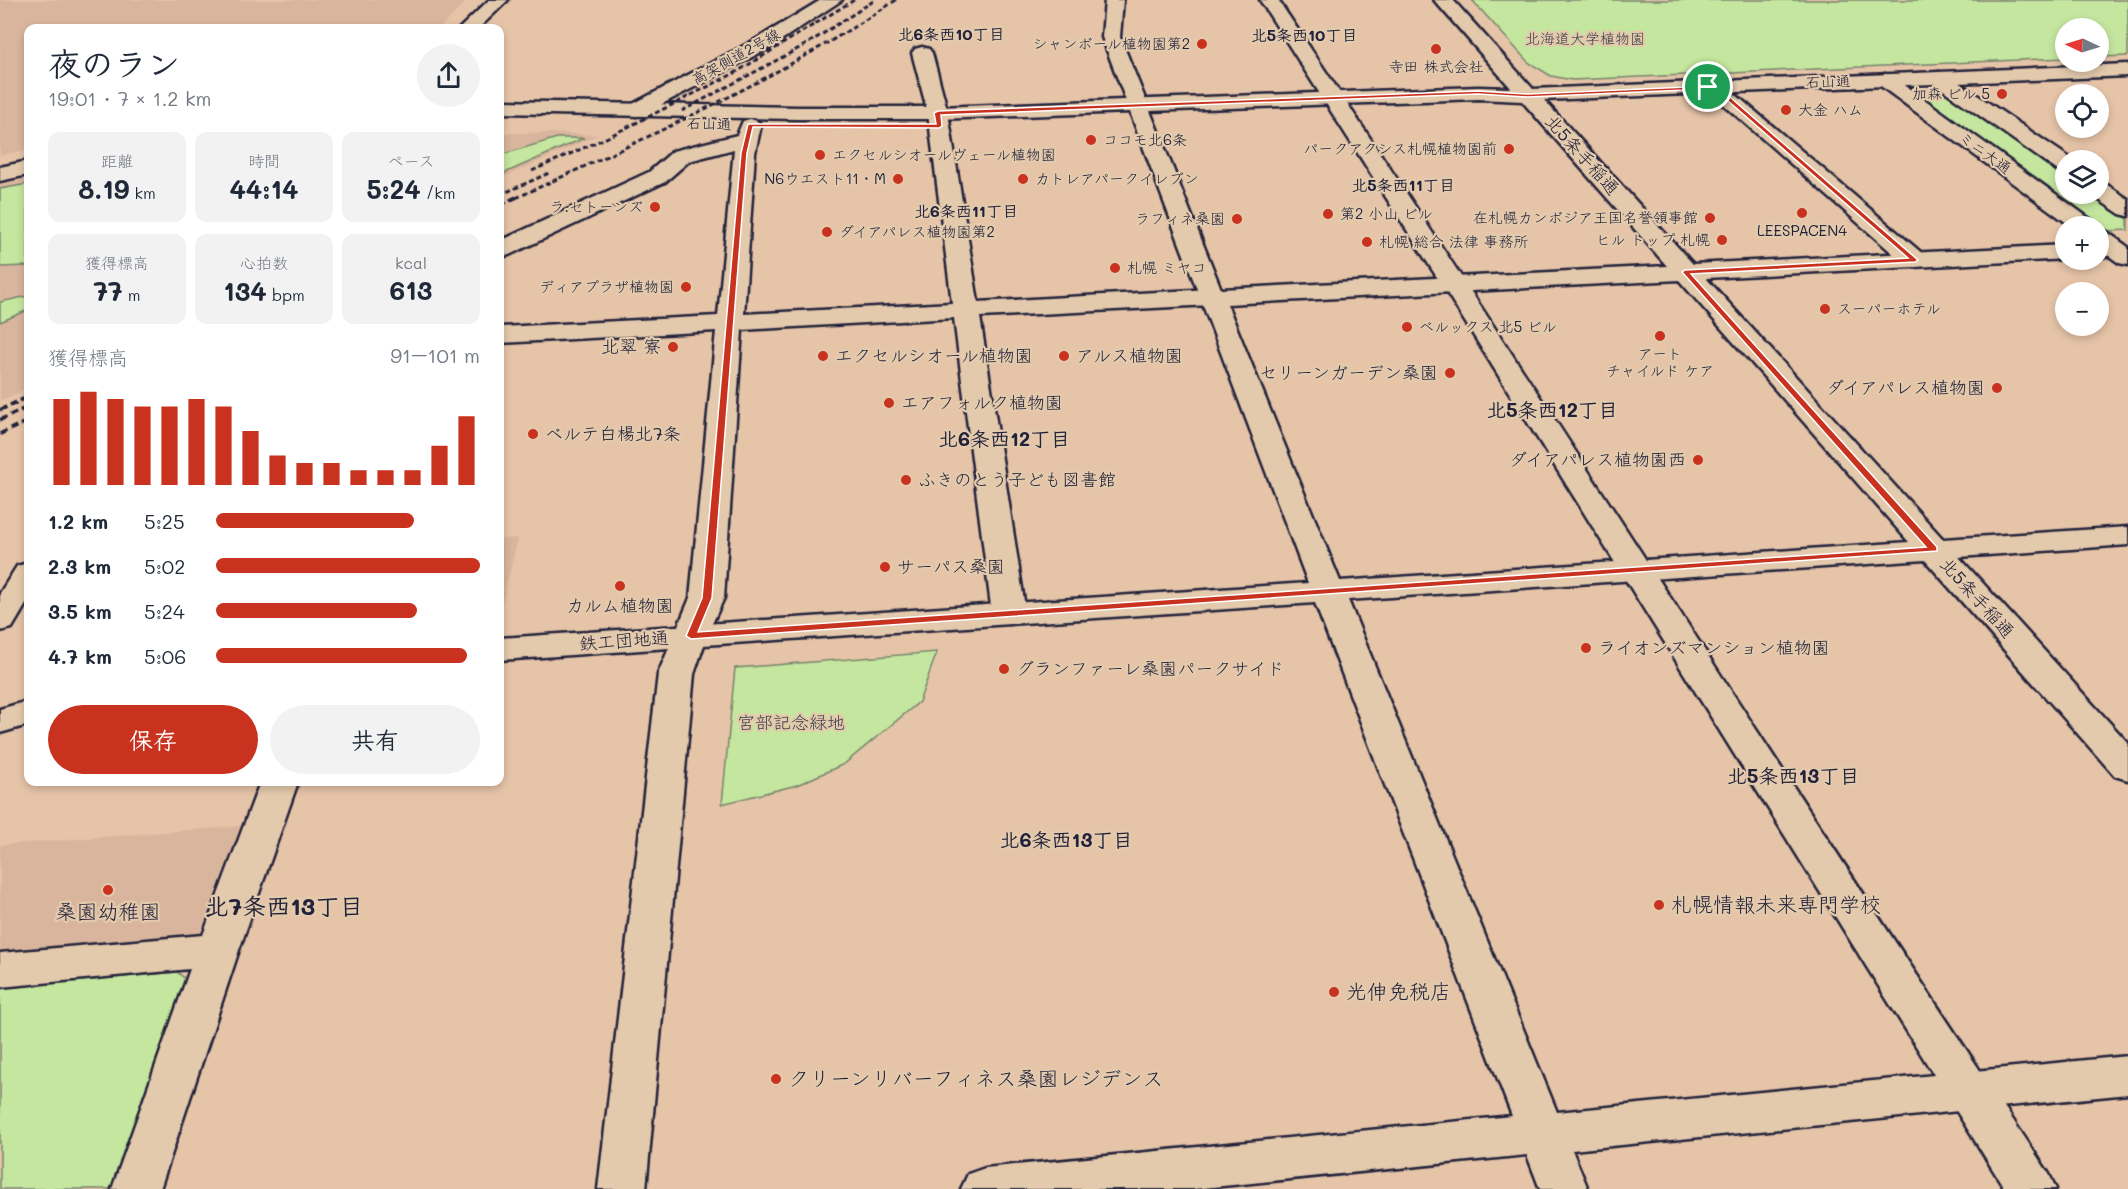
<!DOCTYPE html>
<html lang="ja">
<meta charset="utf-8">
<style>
:root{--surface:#fff;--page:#f2f2f3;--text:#1f2937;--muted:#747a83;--accent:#c8321e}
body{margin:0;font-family:Mali,"Klee One",sans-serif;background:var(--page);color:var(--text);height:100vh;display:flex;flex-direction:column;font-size:22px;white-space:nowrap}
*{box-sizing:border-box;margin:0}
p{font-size:20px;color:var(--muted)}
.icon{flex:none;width:33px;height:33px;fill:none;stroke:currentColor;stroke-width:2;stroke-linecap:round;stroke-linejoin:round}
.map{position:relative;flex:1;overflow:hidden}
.sheet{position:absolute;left:24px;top:24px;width:480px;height:762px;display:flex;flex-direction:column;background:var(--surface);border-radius:12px;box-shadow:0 3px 9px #0003}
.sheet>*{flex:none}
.needle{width:39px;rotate:274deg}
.tools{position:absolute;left:2055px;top:18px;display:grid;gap:12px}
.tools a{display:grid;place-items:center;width:54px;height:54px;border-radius:50%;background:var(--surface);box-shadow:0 3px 9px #0003;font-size:30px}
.pin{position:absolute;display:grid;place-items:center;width:51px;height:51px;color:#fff;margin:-26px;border:3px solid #fff;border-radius:50%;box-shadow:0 2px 6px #0007}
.round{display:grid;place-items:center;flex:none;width:63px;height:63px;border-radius:32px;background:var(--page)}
.summary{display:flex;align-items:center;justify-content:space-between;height:102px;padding:0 24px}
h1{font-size:33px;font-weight:800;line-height:45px}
.metrics{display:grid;grid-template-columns:repeat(3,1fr);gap:9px;height:102px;padding:6px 24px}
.metrics div{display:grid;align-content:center;border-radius:12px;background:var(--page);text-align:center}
.metrics b{font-size:26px;font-weight:800}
.metrics small{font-size:16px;font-weight:400}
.metrics p{font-size:16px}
.chart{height:168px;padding:12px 24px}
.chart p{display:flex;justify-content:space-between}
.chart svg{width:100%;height:108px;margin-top:6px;stroke:var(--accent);stroke-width:6}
.cta{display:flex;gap:12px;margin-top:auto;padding:12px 24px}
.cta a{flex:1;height:69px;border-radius:36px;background:var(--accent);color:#fff;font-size:24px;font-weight:800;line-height:69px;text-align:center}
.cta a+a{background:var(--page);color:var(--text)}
ul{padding:0 24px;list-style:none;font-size:20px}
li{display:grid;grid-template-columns:96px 72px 1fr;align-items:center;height:45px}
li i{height:15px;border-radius:8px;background:var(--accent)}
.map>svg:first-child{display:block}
.built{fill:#d9b59d}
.green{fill:#c5e69e;stroke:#74846c;stroke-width:1.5}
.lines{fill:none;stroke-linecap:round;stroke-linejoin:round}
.street-casing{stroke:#22223b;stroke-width:5}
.secondary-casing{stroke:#22223b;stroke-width:5}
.street{fill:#e4caac;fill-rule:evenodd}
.secondary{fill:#e4caac;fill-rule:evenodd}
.rail-far1{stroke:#22223b;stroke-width:3;stroke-dasharray:5 3;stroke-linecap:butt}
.rail{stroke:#22223b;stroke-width:4;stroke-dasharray:7 4;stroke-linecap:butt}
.route{fill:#c8321e;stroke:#fff;stroke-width:1.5;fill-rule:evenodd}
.poi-dot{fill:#c8321e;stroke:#e4caac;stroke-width:2}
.labels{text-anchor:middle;stroke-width:4.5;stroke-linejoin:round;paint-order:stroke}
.far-park-label{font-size:15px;fill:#3a3f4a;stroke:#e4caac}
.far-poi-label{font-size:15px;fill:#22223b;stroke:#e4caac;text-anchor:start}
.far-street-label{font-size:15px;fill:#22223b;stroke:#e4caac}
.far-neighbourhood-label{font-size:16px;font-weight:bold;fill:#22223b;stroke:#e4caac}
.street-label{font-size:18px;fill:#22223b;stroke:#e4caac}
.poi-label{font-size:18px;fill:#22223b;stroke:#e4caac;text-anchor:start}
.park-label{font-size:18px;fill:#3a3f4a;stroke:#e4caac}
.neighbourhood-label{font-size:20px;font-weight:bold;fill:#22223b;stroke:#e4caac}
.near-poi-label{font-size:21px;fill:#22223b;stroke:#e4caac;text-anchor:start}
.near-neighbourhood-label{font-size:24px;font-weight:bold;fill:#22223b;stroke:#e4caac}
</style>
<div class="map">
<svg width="2128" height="1189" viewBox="0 0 2128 1189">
<rect width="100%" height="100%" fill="#e6c4a8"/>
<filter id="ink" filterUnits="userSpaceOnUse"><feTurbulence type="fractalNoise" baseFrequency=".0167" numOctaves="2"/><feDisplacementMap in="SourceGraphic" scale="12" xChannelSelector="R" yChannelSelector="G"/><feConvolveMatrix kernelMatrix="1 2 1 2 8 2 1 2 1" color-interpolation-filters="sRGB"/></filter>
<g filter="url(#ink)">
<path class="built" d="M0 0H468L440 28H28V150L0 155Z
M500 133H547L598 135 500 179Z
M28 179V388L0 401V184Z
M518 538 500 612V539Z
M241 826 199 935 0 953V845Z"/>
<path class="green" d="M1472 0H2128V56L2099 57 2098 28H2066L2065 58 1572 80 1551 76 1528 62Z
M1946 92 2065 176 2066 194H2091L2128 219V230L2107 231 1916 93Z
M557 138H584L500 175V155Z
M28 184V266L0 267V189Z
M28 296V310L0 322V302Z
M937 652 919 702 844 764 797 785 722 804 735 668Z
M177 972 189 982 117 1189H0V988Z"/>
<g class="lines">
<defs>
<path id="street" d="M821 0H842L769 48 643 114 636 116 629 114 626 110 629 106 755 40Z
M1105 0H1123L1120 37 1148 106 1145 110 1138 112 1131 110 1128 106 1102 37Z
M1260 0H1278C1539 389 1788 785 2049 1174L2056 1189H2005L1449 296Z
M922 47 929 49 932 53 948 113 978 302 1211 289 1220 292 1224 297 1220 302 1211 305 980 317 1026 614 1021 621 1009 624 997 621 992 614 954 318 742 330 724 598 703 643 691 647 679 643 674 636 690 598 716 331 500 343V327L718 316 734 149 689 161 665 182 509 255 500 257V241L649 172 673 151 737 135 743 121 750 119 757 121 761 125 755 153 744 314 952 303 928 113 912 53 915 49Z
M1939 72 1946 74 2073 160H2066V172L2058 171 1932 82 1929 78 1932 74Z
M1885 74 1892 76 2093 221 2096 226H2071L1878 84 1875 80 1878 76Z
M1708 81 1736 95 1924 255 1927 260 1924 265 1915 267 1906 265 1722 103 1701 91 1698 87 1701 83Z
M2098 182 2106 184 2128 199V216L2120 214 2090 194H2098Z
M2098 229 2106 231 2128 247V265L2119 263 2098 248Z
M28 563V601L12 628 0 631V593L17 566Z
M260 782H298L239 950 160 1189H112L190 969 0 987V953L203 935Z"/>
<path id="secondary" d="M489 0H508L479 28H460Z
M1434 0H1453L1533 89 2128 64V76L1544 100 1693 264 2066 245V259L1706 278 1943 539 2128 527V545L1959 557 2128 743V780L2115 776 1925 560 1348 600 1557 1112 2128 1056V1094L1572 1150 1588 1189H1540L1527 1155 1193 1189H961L968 1174 985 1168 1512 1116 1315 603 704 645 694 674 646 1189H598L658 674 669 648 500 660V638L1308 583 1130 112 938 119H798L500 113V101L798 107H938L1478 87 1511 88ZM1478 99 1522 101 1667 266 1221 289 1150 111ZM1679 280 1909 542 1340 581 1227 304Z
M28 161V175L0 181V167Z
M2115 242 2124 244 2127 249 2124 254 2098 257V243Z
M28 701V725L0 733V709Z"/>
</defs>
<use href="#street" class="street-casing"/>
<use href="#secondary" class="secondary-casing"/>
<use href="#street" class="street"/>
<use href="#secondary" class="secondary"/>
<path class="rail-far1" d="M682 111 807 44 875 0
M532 171 608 137 735 73 854 0
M500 195 549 173
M516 198C646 138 776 80 896 0"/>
<path class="rail" d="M500 205 519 196
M0 410 28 397
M0 420 28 407
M0 434 28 421"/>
</g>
</g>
<path class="route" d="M1710 86 1731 98 1918 260 1915 262 1691 274 1937 547V551L691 639 686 636 702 598 741 153 748 124H936L934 113 938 111 1478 91 1528 94ZM1707 89 1727 100 1908 258 1685 270 1682 272 1926 547 698 632 712 598 747 153 753 127 939 128 942 126 941 115 1478 94 1528 97Z"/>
<g class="poi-dot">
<circle cx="1202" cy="44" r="6"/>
<circle cx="1436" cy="49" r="6"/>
<circle cx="2002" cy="94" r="6"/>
<circle cx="1786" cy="110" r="6"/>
<circle cx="1091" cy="140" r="6"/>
<circle cx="1509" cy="149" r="6"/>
<circle cx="820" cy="155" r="6"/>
<circle cx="898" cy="179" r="6"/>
<circle cx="1023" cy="179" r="6"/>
<circle cx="655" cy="207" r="6"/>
<circle cx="1802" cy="213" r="6"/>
<circle cx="1328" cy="214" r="6"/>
<circle cx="1710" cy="218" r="6"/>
<circle cx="1237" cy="219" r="6"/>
<circle cx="827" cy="232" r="6"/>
<circle cx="1722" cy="240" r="6"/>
<circle cx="1367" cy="242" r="6"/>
<circle cx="1115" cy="268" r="6"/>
<circle cx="686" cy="287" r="6"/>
<circle cx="1825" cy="309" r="6"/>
<circle cx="1407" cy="327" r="6"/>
<circle cx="1660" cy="336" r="6"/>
<circle cx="673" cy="347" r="6"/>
<circle cx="823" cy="356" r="6"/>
<circle cx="1064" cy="356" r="6"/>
<circle cx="1450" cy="373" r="6"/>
<circle cx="1997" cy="388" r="6"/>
<circle cx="889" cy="403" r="6"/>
<circle cx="533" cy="434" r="6"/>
<circle cx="1698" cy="460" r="6"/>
<circle cx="906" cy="480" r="6"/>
<circle cx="885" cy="567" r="6"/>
<circle cx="620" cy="586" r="6"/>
<circle cx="1586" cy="648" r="6"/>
<circle cx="1004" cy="669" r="6"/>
<circle cx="108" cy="890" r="6"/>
<circle cx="1659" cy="905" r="6"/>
<circle cx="1334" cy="992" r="6"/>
<circle cx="776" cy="1079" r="6"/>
</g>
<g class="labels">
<g class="far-park-label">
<text x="1585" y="44">北海道大学植物園</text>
</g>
<g class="far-poi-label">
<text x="1190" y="49" text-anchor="end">シャンボール植物園第2</text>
<text x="1436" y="72" text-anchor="middle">寺田 株式会社</text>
<text x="1990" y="99" text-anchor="end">加森 ビル 5</text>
<text x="1798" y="115">大金 ハム</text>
<text x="1103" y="145">ココモ北6条</text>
<text x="1497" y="154" text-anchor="end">パークアクシス札幌植物園前</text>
<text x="832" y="160">エクセルシオールヴェール植物園</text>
<text x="886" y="184" text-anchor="end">N6ウエスト11・M</text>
<text x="1035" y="184">カトレアパークイレブン</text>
<text x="643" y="212" text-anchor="end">ラ.セトーンズ</text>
<text x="1340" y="219">第2 小山 ビル</text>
<text x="1698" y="223" text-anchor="end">在札幌カンボジア王国名誉領事館</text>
<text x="1225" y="224" text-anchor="end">ラフィネ桑園</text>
<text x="1802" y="236" text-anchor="middle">LEESPACEN4</text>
<text x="839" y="237">ダイアパレス植物園第2</text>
<text x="1710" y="245" text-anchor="end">ヒル トップ 札幌</text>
<text x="1379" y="247">札幌 総合 法律 事務所</text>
<text x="1127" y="273">札幌 ミヤコ</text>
<text x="674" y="292" text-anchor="end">ディアプラザ植物園</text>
<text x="1837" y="314">スーパーホテル</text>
<text x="1419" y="332">ベルックス 北5 ビル</text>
<text x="1660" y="359" text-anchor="middle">アート<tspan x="1660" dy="17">チャイルド ケア</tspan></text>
</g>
<g class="far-street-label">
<text transform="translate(736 57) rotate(-29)" y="5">高架側道2号線</text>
<text transform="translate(1828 82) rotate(-2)" y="5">石山通</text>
<text transform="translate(709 124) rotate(1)" y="5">石山通</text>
<text transform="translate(1985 153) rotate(36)" y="5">ミニ大通</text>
</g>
<g class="far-neighbourhood-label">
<text x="951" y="40">北6条西10丁目</text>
<text x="1304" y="41">北5条西10丁目</text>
<text x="1403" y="191">北5条西11丁目</text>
<text x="966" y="217">北6条西11丁目</text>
</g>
<g class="street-label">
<text transform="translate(1582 155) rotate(48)" y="6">北5条手稲通</text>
<text transform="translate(1977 598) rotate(48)" y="6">北5条手稲通</text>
<text transform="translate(624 641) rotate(-4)" y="6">鉄工団地通</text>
</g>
<g class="poi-label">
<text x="661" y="353" text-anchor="end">北翠 寮</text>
<text x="835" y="362">エクセルシオール植物園</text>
<text x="1076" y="362">アルス植物園</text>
<text x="1438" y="379" text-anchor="end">セリーンガーデン桑園</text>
<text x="1985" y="394" text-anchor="end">ダイアパレス植物園</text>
<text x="901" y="409">エアフォルク植物園</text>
<text x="545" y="440">ベルテ白楊北7条</text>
<text x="1686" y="466" text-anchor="end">ダイアパレス植物園西</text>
<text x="918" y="486">ふきのとう子ども図書館</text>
<text x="897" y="573">サーパス桑園</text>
<text x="620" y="612" text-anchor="middle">カルム植物園</text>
<text x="1598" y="654">ライオンズマンション植物園</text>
<text x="1016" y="675">グランファーレ桑園パークサイド</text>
</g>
<g class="park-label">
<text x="791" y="729">宮部記念緑地</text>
</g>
<g class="neighbourhood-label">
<text x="1552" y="417">北5条西12丁目</text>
<text x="1004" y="446">北6条西12丁目</text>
<text x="1793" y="783">北5条西13丁目</text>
<text x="1066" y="847">北6条西13丁目</text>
</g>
<g class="near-poi-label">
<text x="1671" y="912">札幌情報未来専門学校</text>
<text x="108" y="919" text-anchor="middle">桑園幼稚園</text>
<text x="1346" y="999">光伸免税店</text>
<text x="788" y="1086">クリーンリバーフィネス桑園レジデンス</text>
</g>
<g class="near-neighbourhood-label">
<text x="284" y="915">北7条西13丁目</text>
</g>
</g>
</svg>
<div class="tools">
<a><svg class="needle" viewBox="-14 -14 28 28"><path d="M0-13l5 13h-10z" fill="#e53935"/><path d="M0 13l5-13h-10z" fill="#747a83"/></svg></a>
<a><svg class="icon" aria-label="locate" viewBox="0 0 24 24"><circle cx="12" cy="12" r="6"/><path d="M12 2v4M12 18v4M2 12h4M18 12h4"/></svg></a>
<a><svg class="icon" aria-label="layers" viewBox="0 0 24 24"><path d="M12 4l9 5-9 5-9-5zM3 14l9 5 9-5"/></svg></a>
<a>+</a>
<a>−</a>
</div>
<div class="pin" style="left:1708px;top:87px;background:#1e9e55"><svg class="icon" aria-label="arrive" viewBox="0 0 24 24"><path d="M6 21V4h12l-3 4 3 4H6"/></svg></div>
<section class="sheet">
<div class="summary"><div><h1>夜のラン</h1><p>19:01 · 7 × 1.2 km</p></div><a class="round"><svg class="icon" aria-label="share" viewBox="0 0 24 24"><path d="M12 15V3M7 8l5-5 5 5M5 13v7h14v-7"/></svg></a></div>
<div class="metrics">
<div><p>距離</p><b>8.19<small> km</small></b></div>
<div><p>時間</p><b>44:14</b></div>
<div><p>ペース</p><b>5:24<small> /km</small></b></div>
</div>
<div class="metrics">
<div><p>獲得標高</p><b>77<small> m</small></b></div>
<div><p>心拍数</p><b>134<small> bpm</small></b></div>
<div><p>kcal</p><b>613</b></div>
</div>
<div class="chart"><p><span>獲得標高</span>91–101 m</p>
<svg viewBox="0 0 160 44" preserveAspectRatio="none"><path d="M5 44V9M15 44V6M25 44V9M35 44V12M45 44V12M55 44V9M65 44V12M75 44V22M85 44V32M95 44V35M105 44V35M115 44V38M125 44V38M135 44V38M145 44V28M155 44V16"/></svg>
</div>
<ul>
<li><b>1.2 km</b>5:25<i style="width:75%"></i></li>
<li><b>2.3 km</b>5:02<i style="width:100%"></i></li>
<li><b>3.5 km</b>5:24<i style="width:76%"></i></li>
<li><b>4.7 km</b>5:06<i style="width:95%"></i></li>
</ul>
<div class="cta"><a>保存</a><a>共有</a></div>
</section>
</div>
